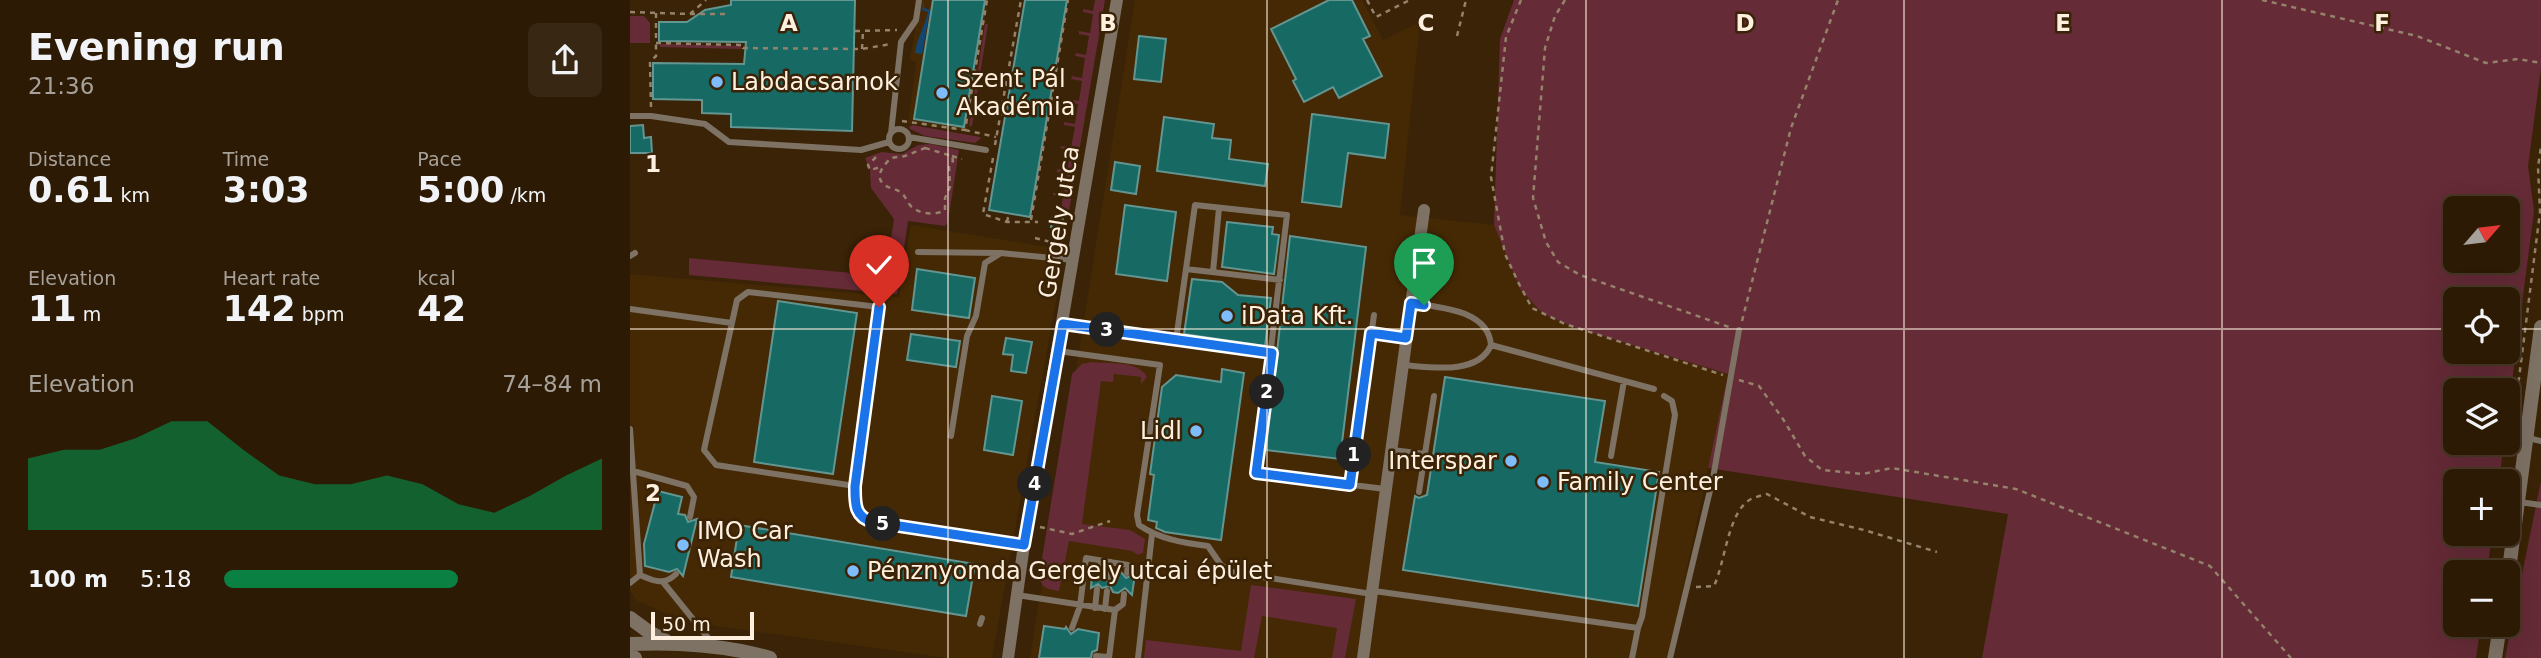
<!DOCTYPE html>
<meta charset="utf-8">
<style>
:root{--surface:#2c1a04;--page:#382713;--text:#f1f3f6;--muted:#a6a19a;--line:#483826;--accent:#0b8043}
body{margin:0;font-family:"DejaVu Sans",sans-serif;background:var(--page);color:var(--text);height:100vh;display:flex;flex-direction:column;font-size:26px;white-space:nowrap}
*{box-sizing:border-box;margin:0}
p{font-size:23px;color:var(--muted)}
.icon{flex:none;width:38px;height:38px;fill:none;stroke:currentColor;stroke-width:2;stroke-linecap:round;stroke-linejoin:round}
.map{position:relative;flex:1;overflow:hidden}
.drawer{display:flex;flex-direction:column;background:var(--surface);width:630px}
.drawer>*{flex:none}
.needle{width:46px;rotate:62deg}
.buttons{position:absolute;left:1813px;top:196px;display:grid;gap:14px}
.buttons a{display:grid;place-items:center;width:77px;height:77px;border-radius:10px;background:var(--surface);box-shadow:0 7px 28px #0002,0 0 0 2px var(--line);font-size:35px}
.scale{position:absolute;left:21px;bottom:18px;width:103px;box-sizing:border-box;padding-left:7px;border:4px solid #feefde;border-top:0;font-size:19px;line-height:24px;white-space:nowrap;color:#feefde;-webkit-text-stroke:5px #3a2306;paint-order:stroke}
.pin{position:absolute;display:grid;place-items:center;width:60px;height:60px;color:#fff;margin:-72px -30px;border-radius:50% 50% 50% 0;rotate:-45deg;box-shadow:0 0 7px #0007}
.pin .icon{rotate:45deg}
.km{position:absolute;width:35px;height:35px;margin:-18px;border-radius:50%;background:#222;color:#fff;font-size:19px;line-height:35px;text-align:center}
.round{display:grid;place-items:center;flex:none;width:74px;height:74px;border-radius:10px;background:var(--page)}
.overview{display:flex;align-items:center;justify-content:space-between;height:119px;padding:0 28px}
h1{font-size:38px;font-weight:700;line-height:52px}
.stats{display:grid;grid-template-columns:repeat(3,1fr);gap:10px;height:119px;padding:7px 28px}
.stats div{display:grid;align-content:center}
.stats b{font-size:35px;font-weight:700}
.stats small{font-size:19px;font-weight:400}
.stats p{font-size:19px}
.chart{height:196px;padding:14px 28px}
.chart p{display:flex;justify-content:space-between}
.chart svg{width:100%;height:126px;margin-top:7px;fill:var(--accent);opacity:.7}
ul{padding:0 28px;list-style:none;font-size:23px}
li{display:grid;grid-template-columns:112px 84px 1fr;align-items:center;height:52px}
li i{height:18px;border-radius:9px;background:var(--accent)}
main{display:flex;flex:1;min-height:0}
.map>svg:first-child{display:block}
.built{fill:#452904}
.green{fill:#652b37;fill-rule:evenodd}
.water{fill:#124774}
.building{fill:#176964;stroke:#639591;stroke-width:2}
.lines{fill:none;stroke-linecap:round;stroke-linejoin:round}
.path{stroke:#95826a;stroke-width:2.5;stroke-dasharray:5 5;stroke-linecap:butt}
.service{stroke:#7e7265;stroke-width:6}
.minor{stroke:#7e7265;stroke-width:12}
.tertiary{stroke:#7e7265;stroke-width:14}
.route-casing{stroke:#fff;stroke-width:14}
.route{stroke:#1a73e8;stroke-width:9}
.grid{fill:none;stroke:#feefde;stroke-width:2;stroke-opacity:0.55}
.poi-dot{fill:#7fbdfa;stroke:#3a2306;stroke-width:2.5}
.labels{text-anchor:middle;stroke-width:5;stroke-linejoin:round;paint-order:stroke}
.poi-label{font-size:24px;fill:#feefde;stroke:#3a2306;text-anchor:start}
.street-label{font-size:24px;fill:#feefde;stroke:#3a2306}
.grid-label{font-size:23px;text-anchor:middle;font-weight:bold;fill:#feefde;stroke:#3a2306;stroke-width:5;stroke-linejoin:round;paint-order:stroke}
</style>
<main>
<section class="drawer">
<div class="overview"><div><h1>Evening run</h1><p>21:36</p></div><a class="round"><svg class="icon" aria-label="share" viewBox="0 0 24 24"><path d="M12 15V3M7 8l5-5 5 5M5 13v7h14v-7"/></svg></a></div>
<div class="stats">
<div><p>Distance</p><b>0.61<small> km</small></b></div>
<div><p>Time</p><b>3:03</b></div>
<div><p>Pace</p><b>5:00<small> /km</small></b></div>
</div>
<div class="stats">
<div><p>Elevation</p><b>11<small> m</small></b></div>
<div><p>Heart rate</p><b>142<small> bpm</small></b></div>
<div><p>kcal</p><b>42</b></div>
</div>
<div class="chart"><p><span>Elevation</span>74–84 m</p>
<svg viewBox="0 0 160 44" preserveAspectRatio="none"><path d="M0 44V19L10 16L20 16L30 12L40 6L50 6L60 16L70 25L80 28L90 28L100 25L110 28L120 35L130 38L140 32L150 25L160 19V44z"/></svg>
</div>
<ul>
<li><b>100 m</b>5:18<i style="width:62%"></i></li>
</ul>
</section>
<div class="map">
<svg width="1911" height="658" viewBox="0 0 1911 658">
<rect width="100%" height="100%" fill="#3a2306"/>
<path class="built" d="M290 0H358L337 132 278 123 286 62 280 60Z
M505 0H732L753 40 790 22 770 215 864 225 890 289 913 314 946 328 1098 374 1038 658H400Z
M281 225 435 250 362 658H317L87 626 34 613 6 600 0 591V274L269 297Z"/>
<path class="green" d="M465 0H475L438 217 430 216 433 197 423 195V193L434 194 437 174 427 172V169L437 170 441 151 430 148 431 146 441 147 445 127 434 125V122L445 124 448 104 438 102V99L449 101 452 81 441 79 442 76 452 78 455 58 445 56 446 53 456 55 459 36 449 34V31L460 33 463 14 453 12V9L463 11Z
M884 0H1911V68L1898 166 1904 211 1878 413V390H1825V443H1874L1869 481H1825V534H1862L1857 572H1825V625H1851L1846 658H1352L1378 514 1078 468 1098 374 946 328 913 314 890 289 864 225 870 39ZM1825 208H1878V261H1825ZM1825 299H1878V352H1825Z
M0 16H14L20 23V43H0Z
M355 24H358L342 126H339Z
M30 44 111 46V49L30 47Z
M282 125 350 137 351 138 345 143 295 136 280 129 279 127Z
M300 144 329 150 318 222 315 226 278 221 267 294 59 275V258L255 276 264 219 241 188 240 170 235 158 251 152 272 154 288 145Z
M462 362C479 364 508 360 517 377L511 384V377L484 374 483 382 471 381 452 524 500 530 515 539 513 553 508 555 502 551 439 541 429 591C418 589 412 589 409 577L442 374 452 364Z
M1911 481V658H1875Z
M621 585 726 599 715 658H702L707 628 632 616 624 658H514L516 640 611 651Z"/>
<path class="water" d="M294 0V8L300 10 292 54 285 53C287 38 295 26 298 12L292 10Z"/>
<path class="building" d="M101 0H225L222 131 101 127V114L72 113V100L23 99V63L114 64 116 42 29 41V22H57L75 10 101 5Z
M303 0H355L334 127 284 119Z
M395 0H437L400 217 359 210Z
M699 0H722L740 36 733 39 752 76 709 98 703 87 674 102 663 81 666 79 641 29Z
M509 36 536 39 531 82 504 79Z
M682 114 759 124 755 158 718 153 711 207 672 202Z
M534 117 584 124 582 138 601 140 599 159 638 164 635 186 527 171Z
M13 125 14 138 21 137 22 153H0V126Z
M485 162 510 166 506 194 481 190Z
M495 205 546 212 537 281 486 274Z
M423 217 433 218 431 229 421 227Z
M597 222 643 227 642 234 649 235 644 274 592 267Z
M660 236 736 247 710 459 636 450Z
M287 269 345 278 339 318 282 310Z
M562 279 592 282 608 295 641 298 635 346 554 334Z
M148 301 227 313 203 474 124 462Z
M281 334 330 341 326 367 277 360Z
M376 338 402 342 396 373 381 371 383 355 373 354Z
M592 369 614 373 591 540 535 532 526 528 527 522 518 520 524 475 520 474 532 387 546 375 591 382Z
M815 377 975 401 965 462 1029 472 1008 606 773 570 785 496 789 498 797 495Z
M362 396 392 401 383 455 354 450Z
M28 491 52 497 48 514 55 515 58 522 67 519 53 576 47 569 39 572 15 566 14 544Z
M109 525 345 564 336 616 101 577Z
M488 571 491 572 496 578 505 574 502 595 495 588 488 593 483 592 480 586 472 588 468 584 461 588 462 574 466 580 474 578 479 583 487 578Z
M414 626 435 629 436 627 441 634 448 629 469 633 467 650 462 652 461 658H409Z"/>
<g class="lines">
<path class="path" d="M737 0 746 17 780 0
M891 0 876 37 861 177 875 254 888 282 902 308 935 324 1093 375
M935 0 925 16 915 48 903 198 916 242 928 262 950 275 1099 327
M1632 0 1787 36 1856 63 1888 59 1911 63
M0 12 60 14 76 0
M26 13V43L113 45V48L232 49 261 44
M60 14H100
M225 31 267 30
M827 36 836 0
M232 49 233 31
M21 107 20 62 26 56V43
M272 121 335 130 357 0
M335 130 366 137
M365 145 391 0
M295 148 322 156 323 161 319 165 320 187 315 198V210C305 216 287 214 280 205 276 200 275 195 270 192 265 188 259 189 255 185 243 177 254 165 261 158L275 156Z
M322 156 332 159
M246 157 238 165 240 170 251 167
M363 158 353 214 377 222H408
M401 220 438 0
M377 222 379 213
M405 238 433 245
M1112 321 1161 128 1208 0
M1109 380 1129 386 1153 419 1175 456 1192 470 1233 474 1262 468 1386 489 1580 566 1661 658
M1886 402 1910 212 1908 167 1911 147
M410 527 442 534 480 521
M1066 587 1084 586C1095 563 1098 511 1121 499 1126 497 1132 495 1137 494L1180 517 1234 530 1307 552"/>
<path class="service" d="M0 116H21L75 124 99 142 231 150 259 142
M259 139a10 10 0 1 1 20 0a10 10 0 1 1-20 0Z
M261 133 271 42 286 20 289 0
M279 137 356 150
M288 252 370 253
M0 256 5 253
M556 269 650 280
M583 272 589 208
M118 292 249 307 225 486 86 465 74 450 107 300Z
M0 309 102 323
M433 324 642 353
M741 333 776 338
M546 340 565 205 657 215 626 473 755 489
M861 345 1024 389
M428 351 530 365 507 515 509 525C529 539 554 543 578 546L591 565 601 572 742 594
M773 365C799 367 848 376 861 345 858 309 809 308 782 303
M0 429 10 575
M321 436 337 336 346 316 355 263 371 253 443 260
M1898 438 1911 441
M762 450 795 454
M981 456 994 381
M3 471 57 486 64 497 60 517
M720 485 744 315
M225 486C225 500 223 512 236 520L394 545
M789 492 804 396
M1889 502 1911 505
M10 575C24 581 34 586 46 574
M469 575 471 561
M479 577 481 562
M33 582 83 644
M0 583 10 575
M744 591 1008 628 1002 658
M387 595 485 610 479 658
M465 608 467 589
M475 609 477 591
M485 610 493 604 494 594
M350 624 352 618
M442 628 450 606 456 558 498 565 497 573
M1008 628 1012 617 1045 415 1042 401 1034 396
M466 656 478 657
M508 658 522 534
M1040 658 1083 478 1109 330"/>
<path class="minor" d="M378 658 394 545 487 0
M733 658 794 210"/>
<path class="tertiary" d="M1878 577 1911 327
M0 618 19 632 36 641
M0 644C45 642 96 645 140 658
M0 655 5 658
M1865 658 1870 625"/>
</g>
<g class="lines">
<defs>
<path id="route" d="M249 307 225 486C225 503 224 517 243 522L394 545 433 324 642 353 626 473 720 485 741 333 776 338 781 303 794 305"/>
</defs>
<use href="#route" class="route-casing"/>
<use href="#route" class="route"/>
</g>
<path class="grid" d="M318 0V658M637 0V658M956 0V658M1274 0V658M1592 0V658M0 329H1825M1878 329H1911"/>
<g class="poi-dot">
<circle cx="87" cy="82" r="7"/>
<circle cx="312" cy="93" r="7"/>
<circle cx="597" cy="316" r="7"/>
<circle cx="566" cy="431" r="7"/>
<circle cx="881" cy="461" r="7"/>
<circle cx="913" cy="482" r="7"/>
<circle cx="53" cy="545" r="7"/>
<circle cx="223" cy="571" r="7"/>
</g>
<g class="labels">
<g class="poi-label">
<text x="326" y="87">Szent Pál<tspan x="326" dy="28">Akadémia</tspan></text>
<text x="101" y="90">Labdacsarnok</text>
<text x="611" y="324">iData Kft.</text>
<text x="552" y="439" text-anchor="end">Lidl</text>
<text x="867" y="469" text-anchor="end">Interspar</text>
<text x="927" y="490">Family Center</text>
<text x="67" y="539">IMO Car<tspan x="67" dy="28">Wash</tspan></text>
<text x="237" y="579">Pénznyomda Gergely utcai épület</text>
</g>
<g class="street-label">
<text transform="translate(429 222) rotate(-81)" y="8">Gergely utca</text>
</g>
</g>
<g class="grid-label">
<text x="159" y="31">A</text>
<text x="478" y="31">B</text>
<text x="796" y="31">C</text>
<text x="1115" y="31">D</text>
<text x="1433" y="31">E</text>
<text x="1752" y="31">F</text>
<text x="23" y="172">1</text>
<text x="23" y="501">2</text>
</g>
</svg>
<div class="buttons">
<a><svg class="needle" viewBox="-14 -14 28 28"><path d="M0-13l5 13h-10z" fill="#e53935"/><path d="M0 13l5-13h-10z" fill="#a6a19a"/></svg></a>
<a><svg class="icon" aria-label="locate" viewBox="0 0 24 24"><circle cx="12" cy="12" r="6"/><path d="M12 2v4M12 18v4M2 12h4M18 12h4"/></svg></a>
<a><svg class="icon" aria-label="layers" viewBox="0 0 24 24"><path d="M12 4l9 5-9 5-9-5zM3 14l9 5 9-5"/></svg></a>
<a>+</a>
<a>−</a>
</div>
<div class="scale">50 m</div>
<div class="pin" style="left:794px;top:305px;background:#1e9e55"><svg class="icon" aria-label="arrive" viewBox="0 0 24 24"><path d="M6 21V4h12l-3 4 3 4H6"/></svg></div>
<div class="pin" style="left:249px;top:307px;background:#d93025"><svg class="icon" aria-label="check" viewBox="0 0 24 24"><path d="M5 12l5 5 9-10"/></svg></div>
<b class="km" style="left:724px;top:455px">1</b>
<b class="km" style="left:637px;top:392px">2</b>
<b class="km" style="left:477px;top:330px">3</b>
<b class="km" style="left:405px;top:484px">4</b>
<b class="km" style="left:253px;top:524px">5</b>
</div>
</main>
